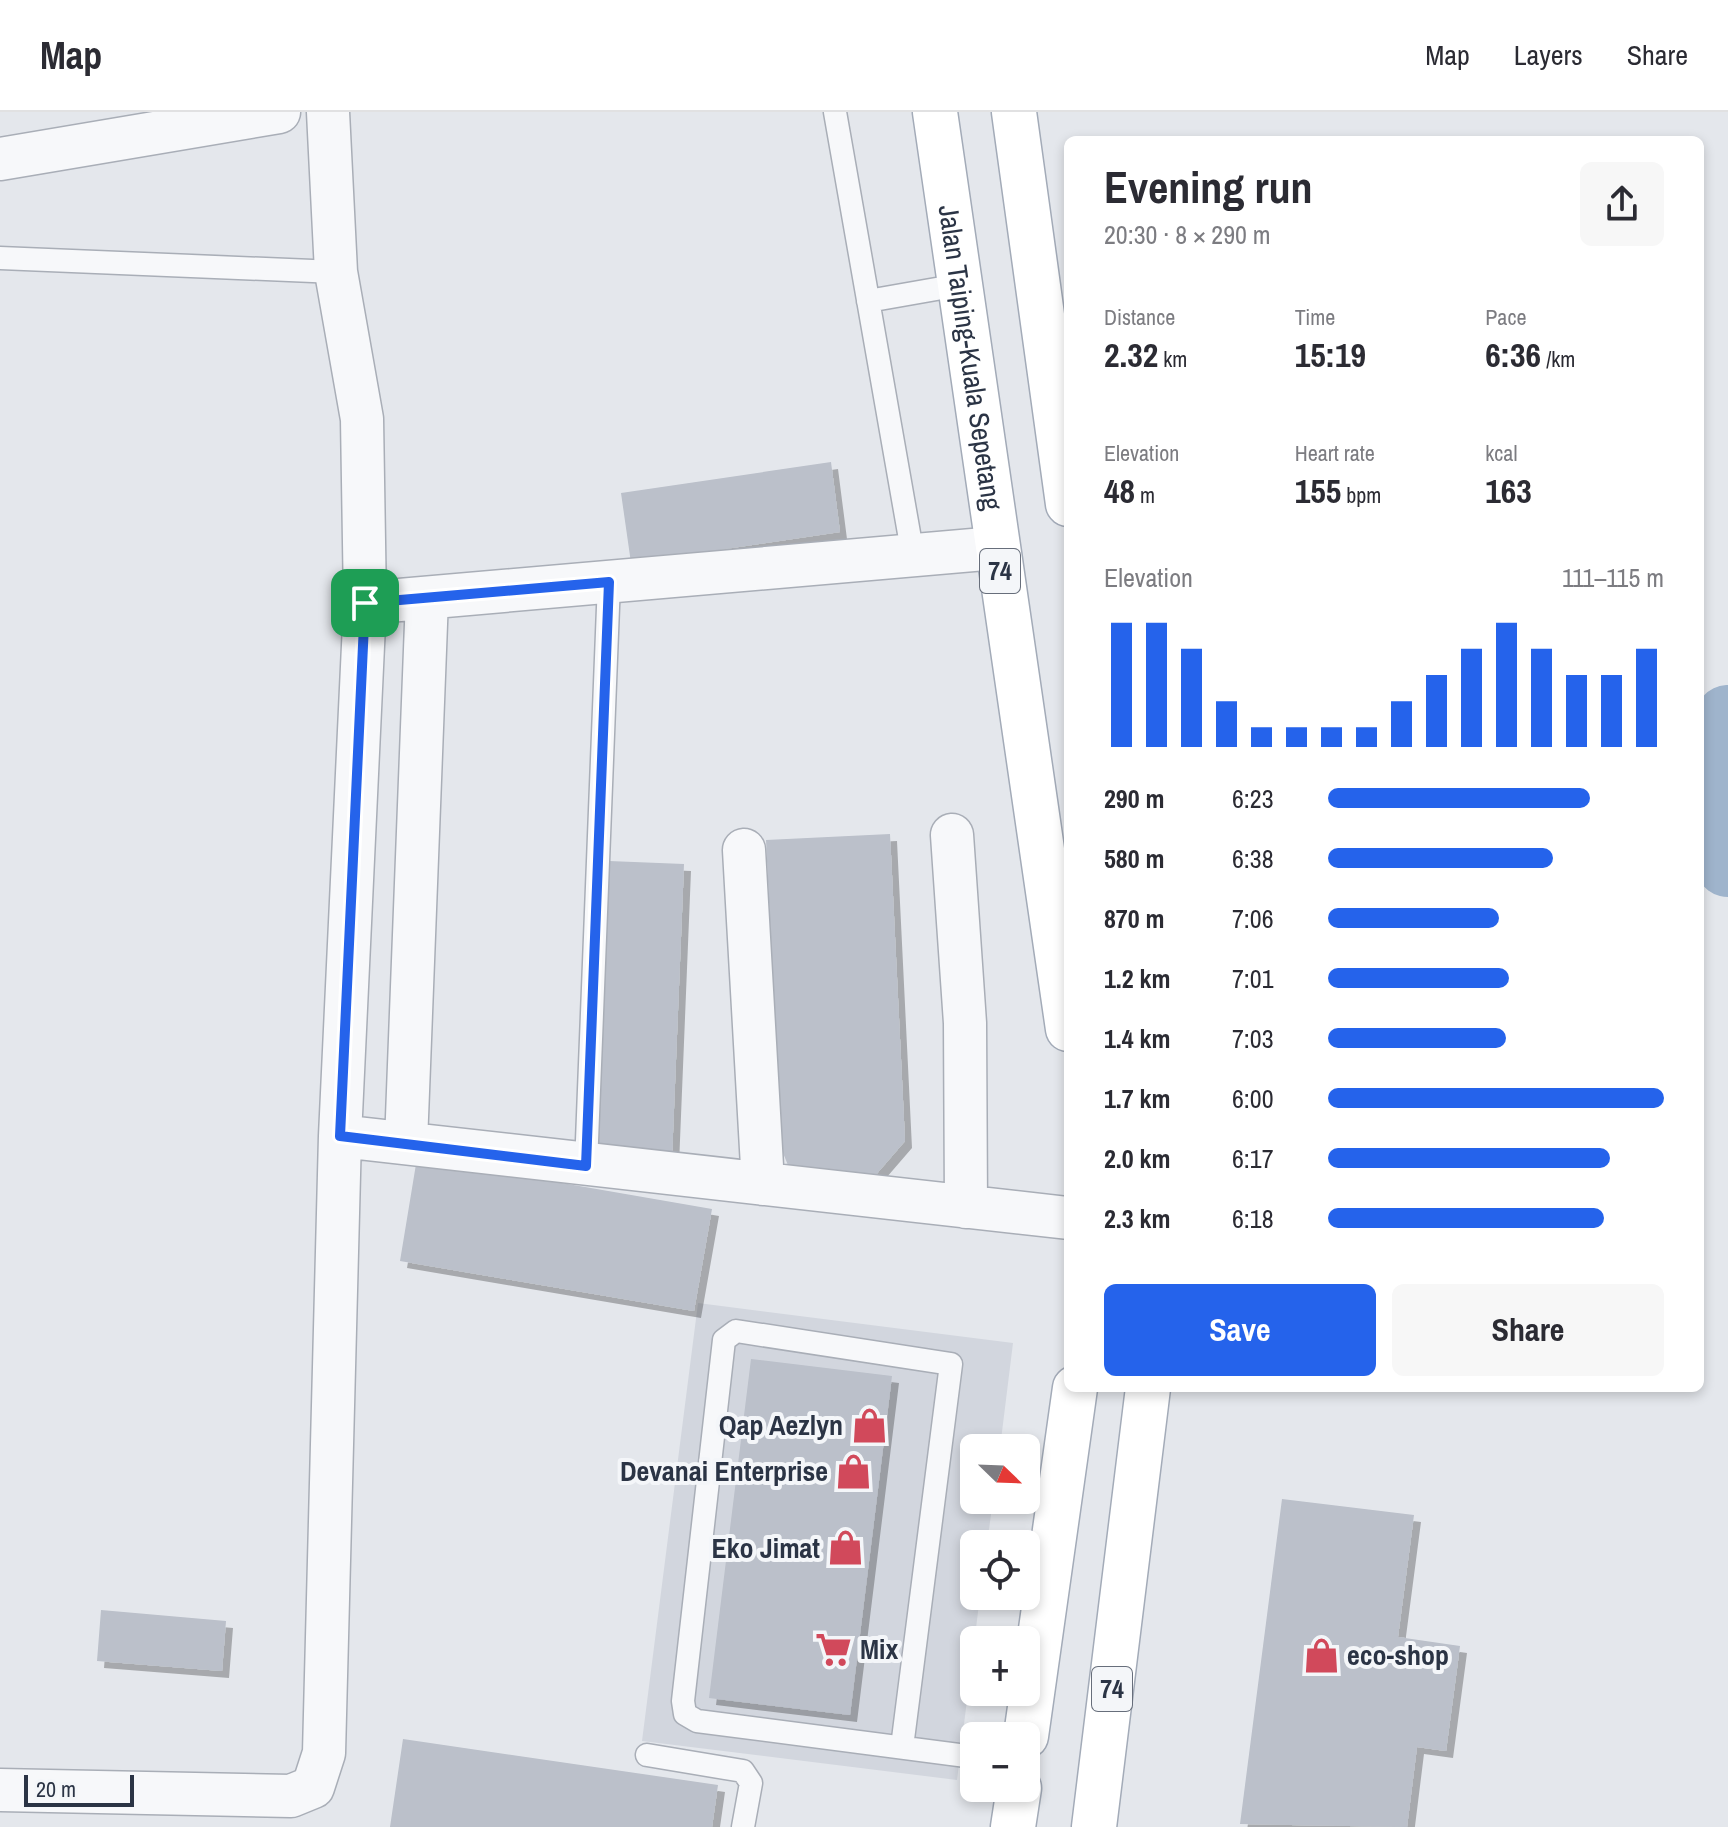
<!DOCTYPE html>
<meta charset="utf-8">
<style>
:root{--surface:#fff;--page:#f7f7f7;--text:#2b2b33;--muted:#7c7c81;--line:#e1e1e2;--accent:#2563eb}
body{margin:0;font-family:"Archivo Narrow",sans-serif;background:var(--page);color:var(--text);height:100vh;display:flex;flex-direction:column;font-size:30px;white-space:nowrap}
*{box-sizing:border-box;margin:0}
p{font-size:26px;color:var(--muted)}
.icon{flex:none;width:44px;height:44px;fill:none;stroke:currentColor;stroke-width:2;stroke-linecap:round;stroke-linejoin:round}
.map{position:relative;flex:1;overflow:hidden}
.panel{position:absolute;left:1064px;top:24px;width:640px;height:1256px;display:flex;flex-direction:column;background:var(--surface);border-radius:12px;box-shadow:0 4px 12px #0003}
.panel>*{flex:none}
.needle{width:52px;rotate:113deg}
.controls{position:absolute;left:960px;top:1322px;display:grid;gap:16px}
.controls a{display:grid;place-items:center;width:80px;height:80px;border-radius:12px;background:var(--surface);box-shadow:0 4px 12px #0003;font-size:40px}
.scale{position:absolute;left:24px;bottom:20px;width:110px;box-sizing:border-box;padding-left:8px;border:4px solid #2b3445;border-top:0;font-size:22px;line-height:28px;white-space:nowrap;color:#2b3445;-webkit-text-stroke:6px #f4f6f9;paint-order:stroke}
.pin{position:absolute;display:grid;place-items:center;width:68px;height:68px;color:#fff;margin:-34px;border-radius:16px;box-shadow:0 4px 12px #0006}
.round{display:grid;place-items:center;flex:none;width:84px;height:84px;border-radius:12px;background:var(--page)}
.headline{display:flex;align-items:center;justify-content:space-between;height:136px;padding:0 40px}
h1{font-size:44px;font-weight:800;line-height:60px}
.metrics{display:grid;grid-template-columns:repeat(3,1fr);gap:12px;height:136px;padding:8px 40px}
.metrics div{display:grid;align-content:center}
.metrics b{font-size:34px;font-weight:800}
.metrics small{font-size:22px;font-weight:400}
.metrics p{font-size:22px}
.chart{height:224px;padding:16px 40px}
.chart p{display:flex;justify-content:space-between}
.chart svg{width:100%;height:144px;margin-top:8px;stroke:var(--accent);stroke-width:6}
.action{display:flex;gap:16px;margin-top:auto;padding:16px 40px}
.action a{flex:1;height:92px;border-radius:12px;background:var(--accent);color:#fff;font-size:32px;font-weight:800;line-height:92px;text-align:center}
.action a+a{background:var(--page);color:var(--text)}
ul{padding:0 40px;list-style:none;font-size:26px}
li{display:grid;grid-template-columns:128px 96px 1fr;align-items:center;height:60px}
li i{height:20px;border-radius:10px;background:var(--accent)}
header{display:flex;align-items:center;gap:48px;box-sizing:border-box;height:112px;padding:0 40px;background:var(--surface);border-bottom:2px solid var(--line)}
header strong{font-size:38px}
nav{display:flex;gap:44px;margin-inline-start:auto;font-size:28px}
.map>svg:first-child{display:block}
.built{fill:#d2d6de}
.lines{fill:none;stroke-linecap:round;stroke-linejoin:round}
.river{stroke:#9fb4cc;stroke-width:66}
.building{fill:#bbc0ca;filter:url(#shadow)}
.service-casing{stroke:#a9aeb7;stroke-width:25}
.minor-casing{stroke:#a9aeb7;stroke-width:45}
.primary-casing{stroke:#a3abb8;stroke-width:47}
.service{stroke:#f7f8fa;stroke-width:22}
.minor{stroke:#f7f8fa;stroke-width:42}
.primary{stroke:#fff;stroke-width:44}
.route-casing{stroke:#fff;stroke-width:16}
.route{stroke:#2563eb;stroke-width:10}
.labels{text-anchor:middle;stroke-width:8;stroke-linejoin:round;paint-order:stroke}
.shield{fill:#f4f6f9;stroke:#676e7b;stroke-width:2}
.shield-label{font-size:26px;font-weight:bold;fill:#2b3445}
.street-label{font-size:28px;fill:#2b3445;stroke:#f4f6f9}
.poi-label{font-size:28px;font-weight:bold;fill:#2b3445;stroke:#f4f6f9;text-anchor:end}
</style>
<header>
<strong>Map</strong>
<nav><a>Map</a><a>Layers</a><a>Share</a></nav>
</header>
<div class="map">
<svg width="1728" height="1715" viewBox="0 0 1728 1715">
<defs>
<filter id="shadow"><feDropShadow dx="7" dy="7" stdDeviation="0" flood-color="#0004"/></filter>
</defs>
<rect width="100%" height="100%" fill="#e4e7ec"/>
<path class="built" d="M698 1191 1013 1231 1000 1336H974V1388H993L987 1432H974V1484H980L957 1668 642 1629Z"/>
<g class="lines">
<path class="river" d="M1728 606 1713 649 1728 752"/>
</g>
<path class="building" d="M831 350 840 420 631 451 621 381Z
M890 722 905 1029 867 1073 794 1068 781 1036 766 728Z
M609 749 684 752 672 1046 597 1044Z
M417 1046 712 1097 694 1199 400 1149Z
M751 1247 892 1264 850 1603 709 1586Z
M1282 1387 1414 1403 1398 1525 1460 1534 1446 1639 1417 1635 1407 1715 1240 1712Z
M101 1498 226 1509 222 1559 97 1549Z
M403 1627 718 1673 712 1715H390Z"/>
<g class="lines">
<defs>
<path id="service" d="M835 0 913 444
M0 146 336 160
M868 189 959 173
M586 1054 609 470
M902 1635 951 1252 736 1219 724 1228 683 1589 685 1602 697 1609 974 1645
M647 1643 743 1659 751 1671 743 1715"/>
<path id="minor" d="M0 47 279 0
M365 491 996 436
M952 723 965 911 966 1095
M744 738 763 1072
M340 1024 1068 1106
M406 1031 427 486
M0 1678 291 1684 313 1675 324 1641 340 1024 365 491 362 307 336 160 328 0"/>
<g id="primary">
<path id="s1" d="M935 0 1068 917"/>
<path d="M1014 0 1068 392"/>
<path d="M1026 1624 1075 1276"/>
<path d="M1013 1715 1019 1676"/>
<path d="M1094 1715 1148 1276"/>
</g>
</defs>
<use href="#service" class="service-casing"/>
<use href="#minor" class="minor-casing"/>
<use href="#primary" class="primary-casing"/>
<use href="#service" class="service"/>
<use href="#minor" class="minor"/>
<use href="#primary" class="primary"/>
</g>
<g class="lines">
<defs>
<path id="route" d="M609 470 586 1054 340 1024 365 491Z"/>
</defs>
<use href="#route" class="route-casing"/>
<use href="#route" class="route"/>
</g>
<defs>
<symbol id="shop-bare" viewBox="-9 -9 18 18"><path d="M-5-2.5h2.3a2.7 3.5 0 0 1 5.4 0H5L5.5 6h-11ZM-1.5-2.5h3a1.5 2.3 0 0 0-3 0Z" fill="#d1495b" stroke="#f4f6f9" stroke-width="2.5" paint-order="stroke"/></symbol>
<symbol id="supermarket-bare" viewBox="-9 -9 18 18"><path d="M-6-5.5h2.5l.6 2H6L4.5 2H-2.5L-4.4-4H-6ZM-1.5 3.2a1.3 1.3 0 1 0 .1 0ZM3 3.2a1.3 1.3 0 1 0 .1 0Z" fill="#d1495b" stroke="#f4f6f9" stroke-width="2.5" paint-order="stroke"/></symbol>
</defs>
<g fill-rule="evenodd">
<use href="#shop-bare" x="844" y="1288" width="51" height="51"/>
<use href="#shop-bare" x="828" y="1334" width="51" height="51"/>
<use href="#shop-bare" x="820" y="1410" width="51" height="51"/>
<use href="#supermarket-bare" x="808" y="1512" width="51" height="51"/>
<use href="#shop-bare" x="1296" y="1518" width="51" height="51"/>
</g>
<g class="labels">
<g class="shield">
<rect x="980" y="437" width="40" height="44" rx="6"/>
<rect x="1092" y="1555" width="40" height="44" rx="6"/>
</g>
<g class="shield-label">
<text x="1000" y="468">74</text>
<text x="1112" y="1586">74</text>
</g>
<g class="street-label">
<text dy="10" stroke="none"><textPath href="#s1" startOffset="248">Jalan Taiping-Kuala Sepetang</textPath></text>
</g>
<g class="poi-label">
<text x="843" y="1323">Qap Aezlyn</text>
<text x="828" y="1369">Devanai Enterprise</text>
<text x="820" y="1446">Eko Jimat</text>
<text x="860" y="1547" text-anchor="start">Mix</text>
<text x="1347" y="1553" text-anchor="start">eco-shop</text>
</g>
</g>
</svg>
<div class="controls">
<a><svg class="needle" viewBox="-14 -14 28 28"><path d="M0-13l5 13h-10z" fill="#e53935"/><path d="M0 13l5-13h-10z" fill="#7c7c81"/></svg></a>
<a><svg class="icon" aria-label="locate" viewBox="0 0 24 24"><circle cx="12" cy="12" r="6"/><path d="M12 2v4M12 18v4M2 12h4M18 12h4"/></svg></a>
<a>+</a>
<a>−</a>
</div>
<div class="scale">20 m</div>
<div class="pin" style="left:365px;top:491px;background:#1e9e55"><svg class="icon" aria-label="arrive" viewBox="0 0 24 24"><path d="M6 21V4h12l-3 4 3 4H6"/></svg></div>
<section class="panel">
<div class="headline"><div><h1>Evening run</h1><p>20:30 · 8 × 290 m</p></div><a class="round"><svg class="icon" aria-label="share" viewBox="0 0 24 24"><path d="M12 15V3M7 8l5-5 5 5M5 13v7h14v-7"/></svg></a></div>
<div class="metrics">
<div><p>Distance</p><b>2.32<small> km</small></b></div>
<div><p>Time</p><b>15:19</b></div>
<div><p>Pace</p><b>6:36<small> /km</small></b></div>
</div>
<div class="metrics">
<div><p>Elevation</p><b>48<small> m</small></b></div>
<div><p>Heart rate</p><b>155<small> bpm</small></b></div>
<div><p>kcal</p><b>163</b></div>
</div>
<div class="chart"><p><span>Elevation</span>111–115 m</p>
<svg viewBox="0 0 160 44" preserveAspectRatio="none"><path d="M5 44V6M15 44V6M25 44V14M35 44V30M45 44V38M55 44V38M65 44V38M75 44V38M85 44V30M95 44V22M105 44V14M115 44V6M125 44V14M135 44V22M145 44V22M155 44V14"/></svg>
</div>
<ul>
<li><b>290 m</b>6:23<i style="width:78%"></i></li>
<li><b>580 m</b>6:38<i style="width:67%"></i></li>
<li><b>870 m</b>7:06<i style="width:51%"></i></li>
<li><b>1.2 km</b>7:01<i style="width:54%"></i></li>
<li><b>1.4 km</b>7:03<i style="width:53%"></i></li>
<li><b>1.7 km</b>6:00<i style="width:100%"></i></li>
<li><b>2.0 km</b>6:17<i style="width:84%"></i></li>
<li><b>2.3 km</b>6:18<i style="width:82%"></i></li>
</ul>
<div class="action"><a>Save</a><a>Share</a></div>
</section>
</div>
